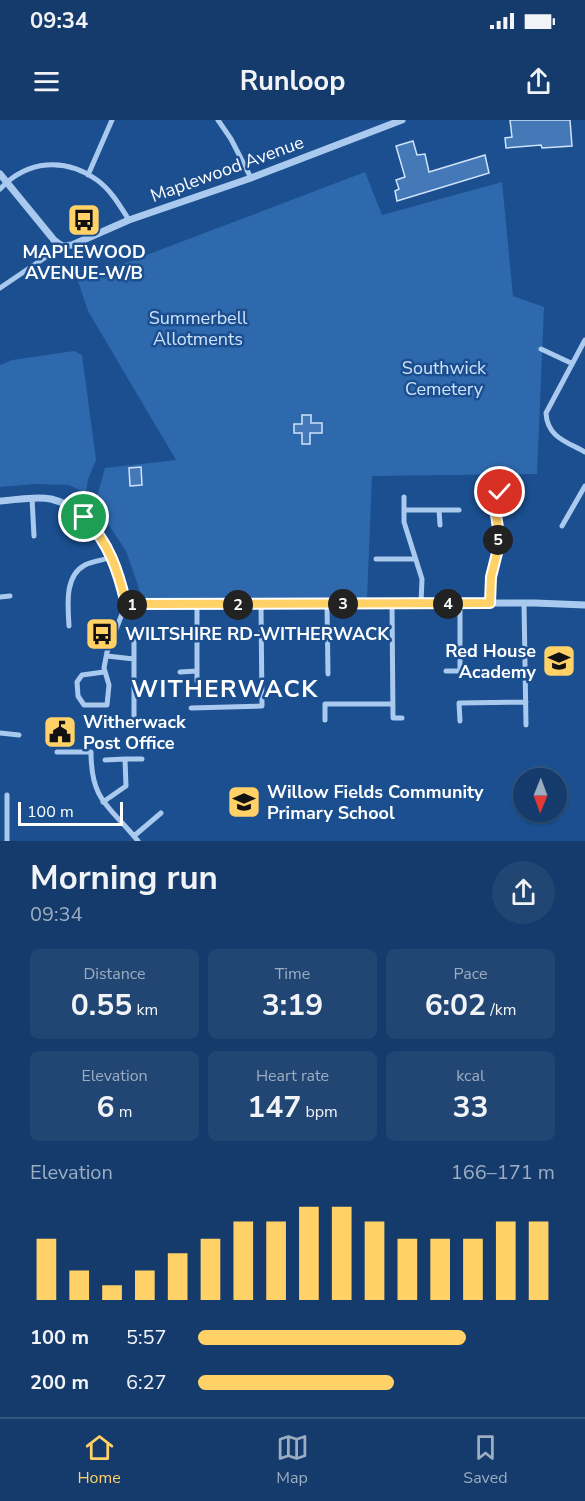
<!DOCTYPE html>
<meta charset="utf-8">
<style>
:root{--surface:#143b6b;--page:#214673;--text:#f1f3f6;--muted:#9dadc1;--line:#33557e;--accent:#ffd166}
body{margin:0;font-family:"Nunito Sans",sans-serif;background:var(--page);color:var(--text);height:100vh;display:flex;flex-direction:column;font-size:22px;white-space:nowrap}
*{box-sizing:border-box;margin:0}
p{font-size:20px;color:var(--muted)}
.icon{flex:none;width:33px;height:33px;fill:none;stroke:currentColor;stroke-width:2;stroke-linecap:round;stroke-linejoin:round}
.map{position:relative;height:721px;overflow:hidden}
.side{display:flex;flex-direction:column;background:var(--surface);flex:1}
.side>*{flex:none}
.needle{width:39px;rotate:181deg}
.tools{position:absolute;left:513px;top:648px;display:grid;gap:12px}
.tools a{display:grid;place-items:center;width:54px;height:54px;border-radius:50%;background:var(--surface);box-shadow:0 2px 4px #0004,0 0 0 2px var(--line);font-size:30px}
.scale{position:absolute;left:18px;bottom:15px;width:105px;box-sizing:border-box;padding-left:6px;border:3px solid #fff;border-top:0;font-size:16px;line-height:21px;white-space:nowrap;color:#fff;-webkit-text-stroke:4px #1b4f8f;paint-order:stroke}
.pin{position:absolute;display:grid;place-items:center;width:51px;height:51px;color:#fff;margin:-26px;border:3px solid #fff;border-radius:50%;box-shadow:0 2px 6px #0007}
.km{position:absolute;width:30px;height:30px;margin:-15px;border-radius:50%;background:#222;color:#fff;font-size:16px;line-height:30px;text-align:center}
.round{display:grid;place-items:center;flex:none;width:63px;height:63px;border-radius:32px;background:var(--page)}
.overview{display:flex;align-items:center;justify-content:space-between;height:102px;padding:0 30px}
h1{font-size:33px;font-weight:700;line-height:45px}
.stats{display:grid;grid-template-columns:repeat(3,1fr);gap:9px;height:102px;padding:6px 30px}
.stats div{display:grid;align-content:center;border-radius:9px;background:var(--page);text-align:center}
.stats b{font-size:30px;font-weight:700}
.stats small{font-size:16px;font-weight:400}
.stats p{font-size:16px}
.chart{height:168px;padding:12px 30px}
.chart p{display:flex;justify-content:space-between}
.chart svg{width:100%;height:108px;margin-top:6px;stroke:var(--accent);stroke-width:6}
ul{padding:0 30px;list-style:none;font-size:20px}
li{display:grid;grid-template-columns:96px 72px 1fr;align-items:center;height:45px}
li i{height:15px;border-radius:8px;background:var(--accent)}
.status{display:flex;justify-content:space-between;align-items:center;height:42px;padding:0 30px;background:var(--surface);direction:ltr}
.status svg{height:16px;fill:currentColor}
header{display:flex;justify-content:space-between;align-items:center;height:78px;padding:0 30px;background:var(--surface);font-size:27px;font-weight:700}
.dock{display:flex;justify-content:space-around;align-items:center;height:84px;border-top:2px solid var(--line);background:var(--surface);font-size:16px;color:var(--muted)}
.dock a{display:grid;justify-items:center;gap:3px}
.dock .active{color:var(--accent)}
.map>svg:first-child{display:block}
.green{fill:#2e69ad}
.building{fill:#4478b7;stroke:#cfe3fa;stroke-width:1.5}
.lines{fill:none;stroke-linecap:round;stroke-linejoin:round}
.minor{stroke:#a9c9ee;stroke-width:5}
.tertiary{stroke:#a9c9ee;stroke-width:7}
.route-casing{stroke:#fff;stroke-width:12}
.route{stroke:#ffd166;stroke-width:8}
.labels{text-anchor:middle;stroke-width:5;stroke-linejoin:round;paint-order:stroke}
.street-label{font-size:18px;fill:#fff;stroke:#1b4f8f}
.poi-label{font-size:18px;font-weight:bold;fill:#fff;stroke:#1b4f8f;text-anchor:start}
.park-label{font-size:18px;fill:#cfe3fa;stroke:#1b4f8f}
.district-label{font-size:24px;font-weight:bold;letter-spacing:1.5px;fill:#fff;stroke:#1b4f8f}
</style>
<div class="status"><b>09:34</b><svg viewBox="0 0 49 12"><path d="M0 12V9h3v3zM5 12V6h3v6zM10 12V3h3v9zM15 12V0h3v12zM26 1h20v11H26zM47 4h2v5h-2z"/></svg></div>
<header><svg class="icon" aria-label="menu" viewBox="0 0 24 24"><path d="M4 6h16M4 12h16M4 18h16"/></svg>Runloop<svg class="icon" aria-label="share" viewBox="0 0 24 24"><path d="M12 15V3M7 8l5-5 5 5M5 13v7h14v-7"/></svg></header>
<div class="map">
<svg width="585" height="721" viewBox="0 0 585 721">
<rect width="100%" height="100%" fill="#1b4f8f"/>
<path class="green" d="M365 52 382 95 502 62 513 176 544 187 537 354 372 356 367 480H143L126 431 95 384 105 348 176 340 88 191 78 161Z
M74 231 82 235 96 340 88 359 86 373 69 365 34 364 0 367V245L12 240Z"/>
<path class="building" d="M510 0H570L572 26 542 28 541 25 506 28 505 18 512 17Z
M413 21 417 35 425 34 429 52 485 35 489 53 397 81 395 71 399 69 396 60 405 57 396 26Z
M302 295H311V303H322V313H310V324H302V313H294V304H302Z
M141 347 142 365 130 366 129 348Z"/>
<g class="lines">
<path class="minor" d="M218 0 231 19 251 58
M88 55 112 0
M0 69C27 40 65 37 97 60 111 70 120 86 129 100
M0 168 62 126
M585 220 546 293C547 317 567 322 585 332
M541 229 571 243
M404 377V402L422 459 421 483
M32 378 34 416
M404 390H459
M439 390 440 405
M562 406 585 366
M376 439H415
M0 477 10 476
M490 483 491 457 498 429V408L495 388 500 372
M524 483 526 605
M327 484 328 554
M392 484 393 598H402
M69 506C68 486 64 456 85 445 93 441 104 440 112 437
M107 536 134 539
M446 551H460V484
M104 552 82 555 77 562 78 576 84 585H107L109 565 104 548 107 532 126 484
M180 552 197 551V485
M197 561V551
M191 588 262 586 261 485
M325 600V584H393
M460 601 459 583 526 582
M134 604V511
M0 613 19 615
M57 632H91C91 682 110 686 138 721
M125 639H142
M7 675V721
M103 682 126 666 125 639 105 640
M134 716 161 693"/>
<path class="tertiary" d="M0 54 54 120 62 126 72 125 129 100 251 58 402 0
M0 381C16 380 35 376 51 379 100 391 116 442 126 484L535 483 585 485"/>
</g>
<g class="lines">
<defs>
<path id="route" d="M84 397C109 423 118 450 126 484L490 483 491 457 498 429V408L495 388 500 372"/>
</defs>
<use href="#route" class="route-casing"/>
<use href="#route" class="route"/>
</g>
<defs>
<symbol id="bus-square" viewBox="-11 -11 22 22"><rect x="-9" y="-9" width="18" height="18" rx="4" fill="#ffd166" stroke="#1b4f8f"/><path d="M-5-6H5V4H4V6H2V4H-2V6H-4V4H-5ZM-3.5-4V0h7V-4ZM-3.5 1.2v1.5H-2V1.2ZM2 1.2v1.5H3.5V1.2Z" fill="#111"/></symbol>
<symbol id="school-square" viewBox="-11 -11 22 22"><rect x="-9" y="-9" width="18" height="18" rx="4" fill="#ffd166" stroke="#1b4f8f"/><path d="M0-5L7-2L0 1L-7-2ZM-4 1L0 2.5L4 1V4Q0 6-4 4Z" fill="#111"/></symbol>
<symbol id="civic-square" viewBox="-11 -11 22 22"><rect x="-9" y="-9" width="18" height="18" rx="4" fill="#ffd166" stroke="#1b4f8f"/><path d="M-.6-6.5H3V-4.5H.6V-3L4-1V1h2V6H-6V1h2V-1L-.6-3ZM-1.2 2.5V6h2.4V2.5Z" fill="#111"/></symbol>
</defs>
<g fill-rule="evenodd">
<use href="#bus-square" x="65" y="81" width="38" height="38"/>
<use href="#bus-square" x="83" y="495" width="38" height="38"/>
<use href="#school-square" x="540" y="522" width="38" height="38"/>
<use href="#civic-square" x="41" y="593" width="38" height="38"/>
<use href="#school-square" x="225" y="663" width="38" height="38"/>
</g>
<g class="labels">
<g class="street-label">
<text transform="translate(227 49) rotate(-20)" y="6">Maplewood Avenue</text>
</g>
<g class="poi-label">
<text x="84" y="138" text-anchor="middle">MAPLEWOOD<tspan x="84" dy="21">AVENUE-W/B</tspan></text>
<text x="125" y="520">WILTSHIRE RD-WITHERWACK</text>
<text x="536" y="537" text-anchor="end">Red House<tspan x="536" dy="21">Academy</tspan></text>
<text x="83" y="608">Witherwack<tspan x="83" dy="21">Post Office</tspan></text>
<text x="267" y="678">Willow Fields Community<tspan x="267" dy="21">Primary School</tspan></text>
</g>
<g class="park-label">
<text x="198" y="204">Summerbell<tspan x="198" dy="21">Allotments</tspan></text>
<text x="444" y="254">Southwick<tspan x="444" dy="21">Cemetery</tspan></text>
</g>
<g class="district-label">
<text x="225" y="577">WITHERWACK</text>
</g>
</g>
</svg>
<div class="tools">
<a><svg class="needle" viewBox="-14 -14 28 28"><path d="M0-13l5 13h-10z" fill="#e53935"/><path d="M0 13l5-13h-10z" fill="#9dadc1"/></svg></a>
</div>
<div class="scale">100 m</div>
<div class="pin" style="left:84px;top:397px;background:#1e9e55"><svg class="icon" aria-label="arrive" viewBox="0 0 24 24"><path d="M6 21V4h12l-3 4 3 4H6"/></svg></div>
<div class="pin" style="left:500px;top:372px;background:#d93025"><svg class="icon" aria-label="check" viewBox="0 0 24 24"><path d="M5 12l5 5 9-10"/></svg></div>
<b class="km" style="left:132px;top:485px">1</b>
<b class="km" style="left:238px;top:485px">2</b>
<b class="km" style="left:343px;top:484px">3</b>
<b class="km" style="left:448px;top:484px">4</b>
<b class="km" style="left:498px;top:420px">5</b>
</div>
<section class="side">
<div class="overview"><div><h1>Morning run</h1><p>09:34</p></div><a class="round"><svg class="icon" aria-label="share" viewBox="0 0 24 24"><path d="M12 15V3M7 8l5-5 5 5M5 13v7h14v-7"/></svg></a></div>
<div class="stats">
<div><p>Distance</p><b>0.55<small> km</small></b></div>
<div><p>Time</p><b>3:19</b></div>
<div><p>Pace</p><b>6:02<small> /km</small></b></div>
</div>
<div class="stats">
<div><p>Elevation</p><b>6<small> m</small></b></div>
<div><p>Heart rate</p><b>147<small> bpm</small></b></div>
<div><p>kcal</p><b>33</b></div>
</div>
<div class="chart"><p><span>Elevation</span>166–171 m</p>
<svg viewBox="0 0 160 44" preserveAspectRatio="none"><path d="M5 44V19M15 44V32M25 44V38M35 44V32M45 44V25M55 44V19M65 44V12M75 44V12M85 44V6M95 44V6M105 44V12M115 44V19M125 44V19M135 44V19M145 44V12M155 44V12"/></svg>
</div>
<ul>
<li><b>100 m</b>5:57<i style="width:75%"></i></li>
<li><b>200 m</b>6:27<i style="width:55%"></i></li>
</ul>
</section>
<nav class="dock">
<a class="active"><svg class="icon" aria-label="home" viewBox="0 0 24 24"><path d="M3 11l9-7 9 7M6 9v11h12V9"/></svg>Home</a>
<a><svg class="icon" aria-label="map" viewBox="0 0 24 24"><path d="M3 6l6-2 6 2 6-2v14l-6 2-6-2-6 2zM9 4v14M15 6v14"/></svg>Map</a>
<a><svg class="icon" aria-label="saved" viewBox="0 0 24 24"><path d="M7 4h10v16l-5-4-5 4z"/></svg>Saved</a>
</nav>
